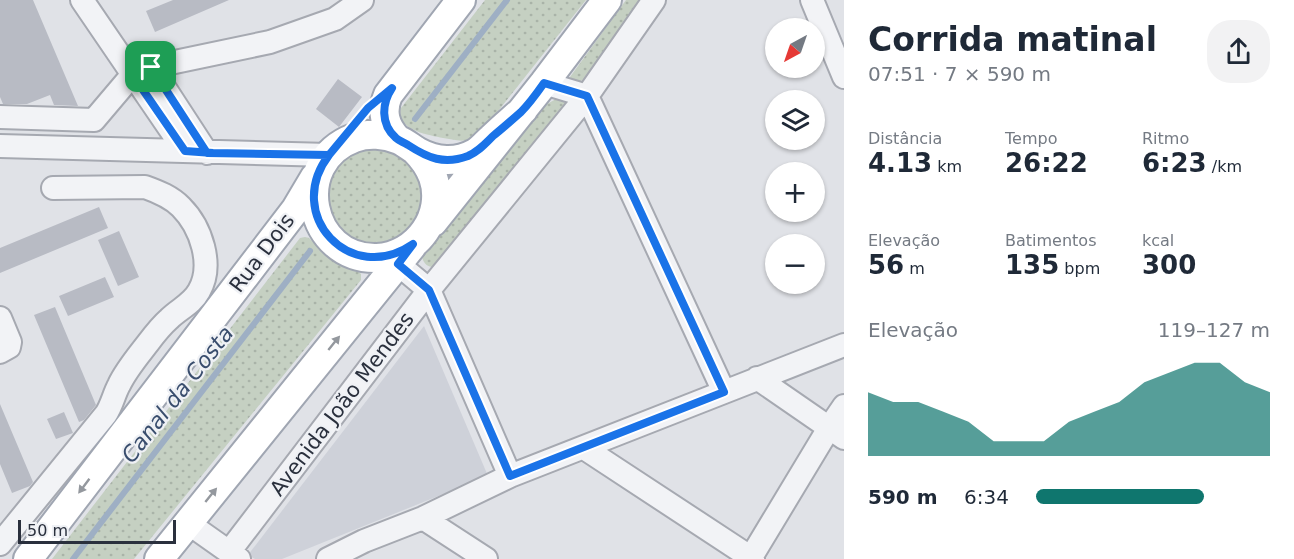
<!DOCTYPE html>
<html lang="pt">
<meta charset="utf-8">
<style>
:root{--surface:#fff;--page:#f2f2f3;--text:#1f2937;--muted:#747a83;--accent:#0f766e}
body{margin:0;font-family:"DejaVu Sans",sans-serif;background:var(--page);color:var(--text);height:100vh;display:flex;flex-direction:column;font-size:22px;white-space:nowrap}
*{box-sizing:border-box;margin:0}
p{font-size:20px;color:var(--muted)}
.icon{flex:none;width:33px;height:33px;fill:none;stroke:currentColor;stroke-width:2;stroke-linecap:round;stroke-linejoin:round}
.map{position:relative;flex:1;overflow:hidden}
.panel{display:flex;flex-direction:column;background:var(--surface);width:450px}
.panel>*{flex:none}
.needle{width:39px;rotate:220deg}
.controls{position:absolute;left:765px;top:18px;display:grid;gap:12px}
.controls a{display:grid;place-items:center;width:60px;height:60px;border-radius:50%;background:var(--surface);box-shadow:0 2px 4px #0004;font-size:30px}
.scale{position:absolute;left:18px;bottom:15px;width:158px;box-sizing:border-box;padding-left:6px;border:3px solid #2a303d;border-top:0;font-size:16px;line-height:21px;white-space:nowrap;color:#2a303d;-webkit-text-stroke:4px #eff1f5;paint-order:stroke}
.pin{position:absolute;display:grid;place-items:center;width:51px;height:51px;color:#fff;margin:-26px;border-radius:12px;box-shadow:0 3px 9px #0006}
.round{display:grid;place-items:center;flex:none;width:63px;height:63px;border-radius:24px;background:var(--page)}
.head{display:flex;align-items:center;justify-content:space-between;height:102px;padding:0 24px}
h1{font-size:33px;font-weight:600;line-height:45px}
.metrics{display:grid;grid-template-columns:repeat(3,1fr);gap:9px;height:102px;padding:6px 24px}
.metrics div{display:grid;align-content:center}
.metrics b{font-size:26px;font-weight:600}
.metrics small{font-size:16px;font-weight:400}
.metrics p{font-size:16px}
.chart{height:168px;padding:12px 24px}
.chart p{display:flex;justify-content:space-between}
.chart svg{width:100%;height:108px;margin-top:6px;fill:var(--accent);opacity:.7}
ul{padding:0 24px;list-style:none;font-size:20px}
li{display:grid;grid-template-columns:96px 72px 1fr;align-items:center;height:45px}
li i{height:15px;border-radius:8px;background:var(--accent)}
main{display:flex;flex:1;min-height:0}
.map>svg:first-child{display:block}
.built{fill:#ced1d9}
.garden{fill:url(#garden-dots)}
.lines{fill:none;stroke-linecap:round;stroke-linejoin:round}
.stream{stroke:#9eafc4;stroke-width:6}
.building{fill:#b8bbc4}
.minor-casing{stroke:#a6a9b1;stroke-width:26}
.major-casing{stroke:#a0a6b2;stroke-width:32}
.minor{stroke:#f2f3f6;stroke-width:22}
.major{stroke:#fff;stroke-width:28}
.oneway{fill:#94989e}
.route-casing{stroke:#fff;stroke-width:12}
.route{stroke:#1a73e8;stroke-width:8}
.labels{text-anchor:middle;stroke-width:4.5;stroke-linejoin:round;paint-order:stroke}
.street-label{font-size:21px;fill:#2a303d;stroke:#eff1f5}
.water-label{font-size:22px;font-style:italic;fill:#394d6d;stroke:#eff1f5}
</style>
<main>
<div class="map">
<svg width="844" height="559" viewBox="0 0 844 559">
<defs>
<pattern id="garden-dots" width="8" height="8" patternUnits="userSpaceOnUse" patternTransform="scale(1.5)"><rect width="8" height="8" fill="#c5d0c2"/><path d="M2 2h.1M6 6h.1" fill="none" stroke="#a9b3a8" stroke-width="1.8" stroke-linecap="round"/></pattern>
</defs>
<rect width="100%" height="100%" fill="#e0e2e7"/>
<path class="built" d="M424 326 488 476 282 559H255L248 555Z"/>
<path class="garden" d="M485 0H586L483 130C478 134 474 138 467 140 459 142 451 139 443 138 428 135 395 130 401 108Z
M626 0H644L587 78 580 81 572 82 570 77Z
M556 99 562 100 566 104V106L437 267C429 268 424 265 422 257L547 104Z
M366 146C375 148 391 149 398 153 405 156 416 171 418 177 430 211 407 245 370 243 361 242 352 239 345 233 342 231 337 227 335 224 330 215 328 203 325 193L337 162Z
M305 237 309 238 331 259 359 272 361 274V280L134 559H52L300 238Z"/>
<g class="lines">
<path class="stream" d="M415 119 507 0
M73 559 310 251"/>
</g>
<path class="building" d="M0 0H33L78 106 54 105 50 95 27 104H3L0 97Z
M173 0H229L155 32 146 11Z
M338 79 362 97 339 127 316 109Z
M99 207 108 228 0 273V248Z
M119 231 139 277 118 286 98 240Z
M105 277 114 297 68 316 59 296Z
M55 307 96 405 84 420 79 422 34 315Z
M0 404 33 482 30 486 12 493 0 464Z
M64 412 73 433 56 439 47 419Z"/>
<g class="lines">
<defs>
<path id="minor" d="M82 0 185 151
M812 0 844 77
M151 67 207 153
M544 83 587 96 724 392
M0 117 94 120 133 74 151 67 270 42 335 19 362 0
M0 146 329 155
M398 264 429 290 510 476
M0 318 10 342 9 347 0 352
M757 378 844 438
M584 448 753 559
M423 518 486 559
M188 523 239 559
M0 544 106 414C112 405 114 394 119 385 126 370 138 356 148 343 154 335 161 326 169 319 179 309 192 304 199 291 214 265 201 227 181 207 171 197 159 192 145 187L53 188
M229 552 429 290 587 96 654 0
M328 559 364 541 423 518 510 476 844 345
M750 559 829 428 844 406"/>
<path id="major" d="M397 139C385 126 381 112 388 95L461 0
M415 150C423 158 429 166 433 177 446 215 417 256 377 258 308 260 289 162 354 138 368 133 385 134 399 140 406 143 411 148 418 152 436 162 457 163 475 153 482 149 486 143 492 138 502 128 512 120 523 110
M433 222 544 83 607 0
M28 559 296 209 315 177
M159 559 412 246"/>
</defs>
<use href="#minor" class="minor-casing"/>
<use href="#major" class="major-casing"/>
<use href="#minor" class="minor"/>
<use href="#major" class="major"/>
</g>
<defs><path id="oneway-solid" d="M-6-.8H1V-3.2L6.5 0L1 3.2V.8H-6Z" transform="scale(1.5)"/></defs>
<g class="oneway">
<use href="#oneway-solid" transform="translate(334 343) rotate(-51)"/>
<use href="#oneway-solid" transform="translate(84 486) rotate(127)"/>
<use href="#oneway-solid" transform="translate(211 495) rotate(-51)"/>
</g>
<g class="lines">
<defs>
<path id="route" d="M151 67 207 153 329 155C283 215 351 287 413 244L398 264 429 290 510 476 724 392 587 96 544 83C537 93 530 103 521 112 512 120 503 128 493 136 485 144 479 151 468 156 444 165 428 158 408 145 404 142 399 141 396 138 380 124 382 103 392 88L368 108 329 155 213 153 185 151 132 74 151 67"/>
</defs>
<use href="#route" class="route-casing"/>
<use href="#route" class="route"/>
</g>
<g class="labels">
<g class="street-label">
<text transform="translate(262 253) rotate(-53)" y="7">Rua Dois</text>
<text transform="translate(342 404) rotate(-53)" y="7">Avenida João Mendes</text>
</g>
<g class="water-label">
<text transform="translate(177 394) rotate(-52)" y="8">Canal da Costa</text>
</g>
</g>
</svg>
<div class="controls">
<a><svg class="needle" viewBox="-14 -14 28 28"><path d="M0-13l5 13h-10z" fill="#e53935"/><path d="M0 13l5-13h-10z" fill="#747a83"/></svg></a>
<a><svg class="icon" aria-label="layers" viewBox="0 0 24 24"><path d="M12 4l9 5-9 5-9-5zM3 14l9 5 9-5"/></svg></a>
<a>+</a>
<a>−</a>
</div>
<div class="scale">50 m</div>
<div class="pin" style="left:151px;top:67px;background:#1e9e55"><svg class="icon" aria-label="arrive" viewBox="0 0 24 24"><path d="M6 21V4h12l-3 4 3 4H6"/></svg></div>
</div>
<section class="panel">
<div class="head"><div><h1>Corrida matinal</h1><p>07:51 · 7 × 590 m</p></div><a class="round"><svg class="icon" aria-label="share" viewBox="0 0 24 24"><path d="M12 15V3M7 8l5-5 5 5M5 13v7h14v-7"/></svg></a></div>
<div class="metrics">
<div><p>Distância</p><b>4.13<small> km</small></b></div>
<div><p>Tempo</p><b>26:22</b></div>
<div><p>Ritmo</p><b>6:23<small> /km</small></b></div>
</div>
<div class="metrics">
<div><p>Elevação</p><b>56<small> m</small></b></div>
<div><p>Batimentos</p><b>135<small> bpm</small></b></div>
<div><p>kcal</p><b>300</b></div>
</div>
<div class="chart"><p><span>Elevação</span>119–127 m</p>
<svg viewBox="0 0 160 44" preserveAspectRatio="none"><path d="M0 44V18L10 22L20 22L30 26L40 30L50 38L60 38L70 38L80 30L90 26L100 22L110 14L120 10L130 6L140 6L150 14L160 18V44z"/></svg>
</div>
<ul>
<li><b>590 m</b>6:34<i style="width:72%"></i></li>
</ul>
</section>
</main>
